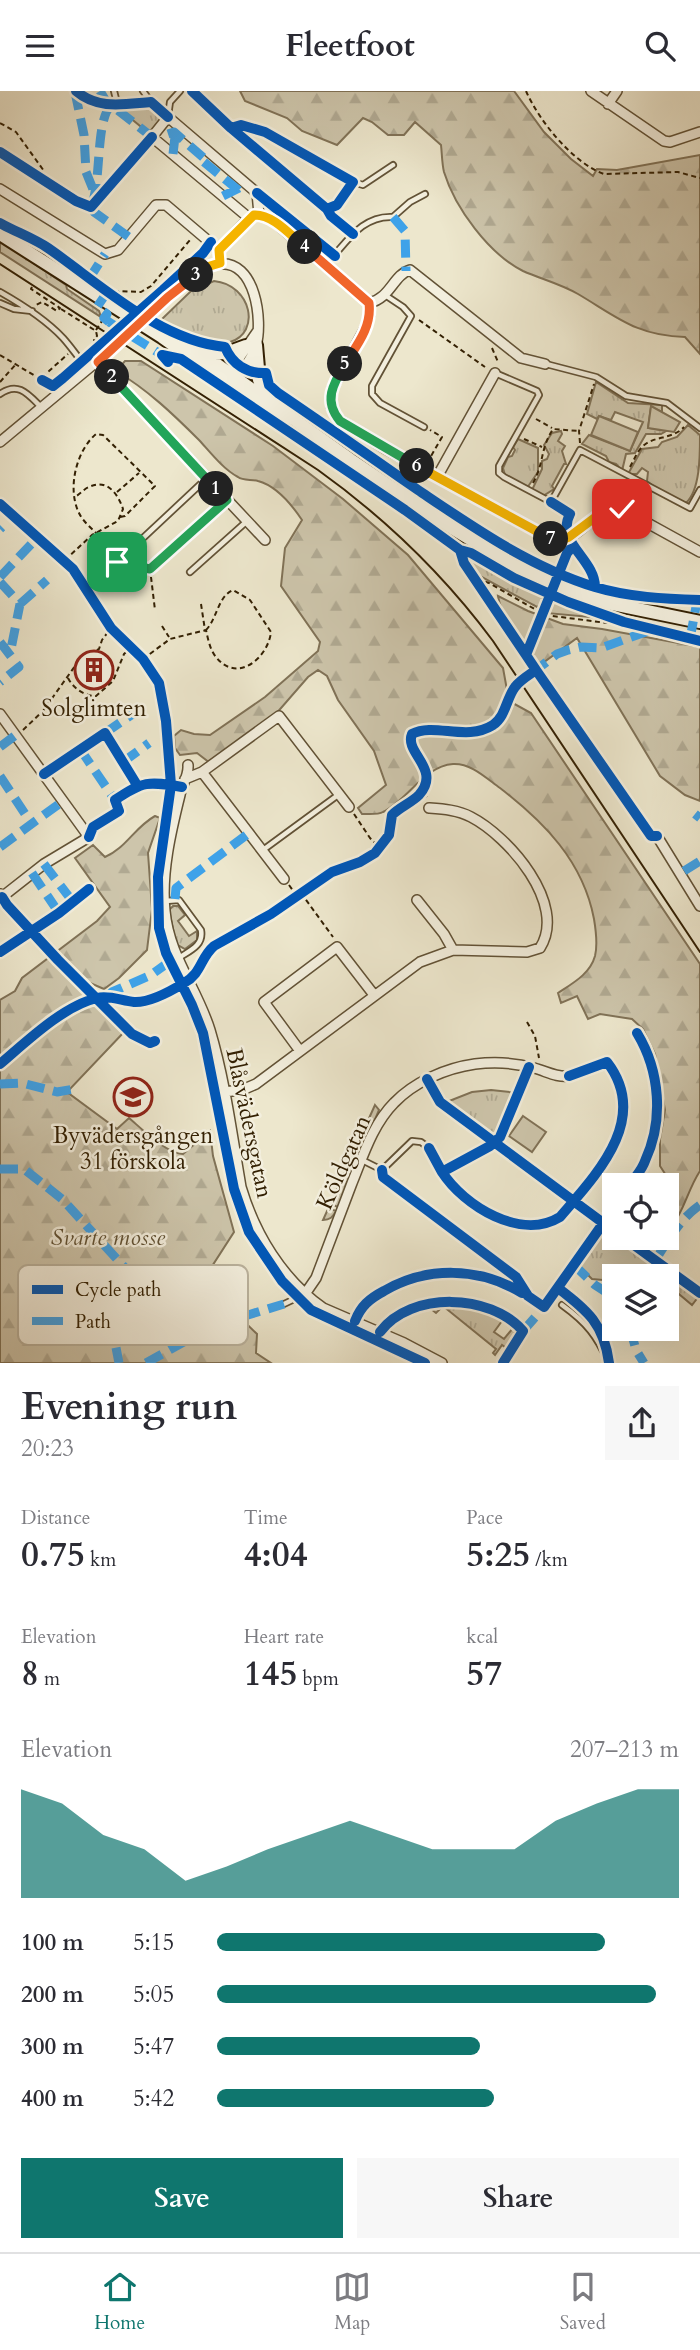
<!DOCTYPE html>
<meta charset="utf-8">
<style>
:root{--surface:#fff;--page:#f7f7f7;--text:#2b2b33;--muted:#7c7c81;--line:#e1e1e2;--accent:#0f766e}
body{margin:0;font-family:Cardo,serif;background:var(--page);color:var(--text);height:100vh;display:flex;flex-direction:column;font-size:26px;white-space:nowrap}
*{box-sizing:border-box;margin:0}
p{font-size:23px;color:var(--muted)}
.icon{flex:none;width:38px;height:38px;fill:none;stroke:currentColor;stroke-width:2;stroke-linecap:round;stroke-linejoin:round}
.map{position:relative;height:1272px;overflow:hidden}
.drawer{display:flex;flex-direction:column;background:var(--surface);flex:1}
.drawer>*{flex:none}
.buttons{position:absolute;left:602px;top:1082px;display:grid;gap:14px}
.buttons a{display:grid;place-items:center;width:77px;height:77px;border-radius:0px;background:var(--surface);box-shadow:0 7px 28px #0002;font-size:35px}
.pin{position:absolute;display:grid;place-items:center;width:60px;height:60px;color:#fff;margin:-30px;border-radius:14px;box-shadow:0 4px 10px #0006}
.km{position:absolute;width:35px;height:35px;margin:-18px;border-radius:50%;background:#222;color:#fff;font-size:19px;line-height:35px;text-align:center}
.round{display:grid;place-items:center;flex:none;width:74px;height:74px;border-radius:0px;background:var(--page)}
.summary{display:flex;align-items:center;justify-content:space-between;height:119px;padding:0 21px}
h1{font-size:38px;font-weight:600;line-height:52px}
.stats{display:grid;grid-template-columns:repeat(3,1fr);gap:10px;height:119px;padding:7px 21px}
.stats div{display:grid;align-content:center}
.stats b{font-size:35px;font-weight:600}
.stats small{font-size:19px;font-weight:400}
.stats p{font-size:19px}
.chart{height:196px;padding:14px 21px}
.chart p{display:flex;justify-content:space-between}
.chart svg{width:100%;height:126px;margin-top:7px;fill:var(--accent);opacity:.7}
.cta{display:flex;gap:14px;margin-top:auto;padding:14px 21px}
.cta a{flex:1;height:80px;border-radius:0px;background:var(--accent);color:#fff;font-size:28px;font-weight:600;line-height:80px;text-align:center}
.cta a+a{background:var(--page);color:var(--text)}
ul{padding:0 21px;list-style:none;font-size:23px}
li{display:grid;grid-template-columns:112px 84px 1fr;align-items:center;height:52px}
li i{height:18px;border-radius:9px;background:var(--accent)}
header{display:flex;justify-content:space-between;align-items:center;height:91px;padding:0 21px;background:var(--surface);font-size:32px;font-weight:600}
.dock{display:flex;justify-content:space-around;align-items:center;height:98px;border-top:2px solid var(--line);background:var(--surface);font-size:19px;color:var(--muted)}
.dock a{display:grid;justify-items:center;gap:4px}
.dock .selected{color:var(--accent)}
.map>svg:first-child{display:block}
.grass{fill:url(#grass-tufts);stroke:#807257;stroke-width:2}
.forest{fill:url(#forest-firs);stroke:#807257;stroke-width:2}
.park{fill:#cdc5ab;stroke:#807257;stroke-width:2}
.lines{fill:none;stroke-linecap:round;stroke-linejoin:round}
.lane-casing{stroke:#625236;stroke-width:8}
.street-casing{stroke:#625236;stroke-width:12}
.secondary-casing{stroke:#332003;stroke-width:16}
.path{stroke:#332003;stroke-width:2;stroke-dasharray:5 3.5;stroke-linecap:butt}
.lane{stroke:#f3efde;stroke-width:4.5}
.street{stroke:#f3efde;stroke-width:9}
.secondary{stroke:#f3efde;stroke-width:12}
.tram{stroke:#332003;stroke-width:2}
.street-bridge-casing{stroke:#625236;stroke-width:12;stroke-linecap:butt}
.street-bridge{stroke:#f3efde;stroke-width:9}
.quiet{stroke:#3ea2e9;stroke-width:9;stroke-dasharray:18 9;stroke-linecap:butt}
.cycleway-casing{stroke:#f3efde;stroke-width:15}
.cycleway{stroke:#0057b8;stroke-width:10}
.split-1-casing{stroke:#fff;stroke-width:14}
.split-2-casing{stroke:#fff;stroke-width:14}
.split-3-casing{stroke:#fff;stroke-width:14}
.split-4-casing{stroke:#fff;stroke-width:14}
.split-5-casing{stroke:#fff;stroke-width:14}
.split-6-casing{stroke:#fff;stroke-width:14}
.split-7-casing{stroke:#fff;stroke-width:14}
.split-8-casing{stroke:#fff;stroke-width:14}
.split-1{stroke:#22a559;stroke-width:9}
.split-2{stroke:#22a559;stroke-width:9}
.split-3{stroke:#f0652b;stroke-width:9}
.split-4{stroke:#f5b400;stroke-width:9}
.split-5{stroke:#f0652b;stroke-width:9}
.split-6{stroke:#22a559;stroke-width:9}
.split-7{stroke:#f5b400;stroke-width:9}
.split-8{stroke:#f5b400;stroke-width:9}
.labels{text-anchor:middle;stroke-width:5;stroke-linejoin:round;paint-order:stroke}
.poi-label{font-size:23px;fill:#332003;stroke:#f3efde}
.street-label{font-size:23px;fill:#332003;stroke:#f3efde}
.park-label{font-size:23px;font-style:italic;fill:#615235;stroke:#f3efde}
.key{fill:#f3efde;stroke:#b9b19c;stroke-width:2}
.key-label{font-size:19px;fill:#332003}
</style>
<header><svg class="icon" aria-label="menu" viewBox="0 0 24 24"><path d="M4 6h16M4 12h16M4 18h16"/></svg>Fleetfoot<svg class="icon" aria-label="search" viewBox="0 0 24 24"><circle cx="10" cy="10" r="6"/><path d="M15 15l6 6"/></svg></header>
<div class="map">
<svg width="700" height="1272" viewBox="0 0 700 1272">
<defs>
<pattern id="grass-tufts" width="24" height="20" patternUnits="userSpaceOnUse" patternTransform="scale(1.75)"><rect width="24" height="20" fill="#cdc5ab"/><path d="M3 7l-1-3M5 7V3M7 7l1-3M15 17l-1-3M17 17v-4M19 17l1-3" fill="none" stroke="#b0a992"/></pattern>
<pattern id="forest-firs" width="22" height="20" patternUnits="userSpaceOnUse" patternTransform="scale(1.75)"><rect width="22" height="20" fill="#cdc5ab"/><path d="M5 1l3.5 6h-7zM16 11l3.5 6h-7z" fill="#b0a992"/></pattern>
</defs>
<rect width="100%" height="100%" fill="#ede7cd"/>
<filter id="stains"><feTurbulence type="fractalNoise" baseFrequency=".00286" numOctaves="4"/><feColorMatrix values="0 0 0 0 .2 0 0 0 0 .09 0 0 0 0 .02 0 0 0 .5 -.17"/></filter>
<radialGradient id="worn" r=".72"><stop offset=".6" stop-color="#630" stop-opacity="0"/><stop offset="1" stop-color="#630" stop-opacity=".3"/></radialGradient>
<path class="grass" d="M147 15 163 29 151 44 117 16Z
M0 150 66 194 67 198 99 220 101 226 0 161Z
M214 190C252 194 261 242 230 251 208 257 180 241 162 231L161 229 191 200Z
M596 291 628 312 662 314V321L651 316 648 337 666 340 661 343H646L635 362 626 363 622 380 616 373 609 371 606 365 582 353 589 344 630 360 643 331 615 321 611 329 599 325 597 328 587 323Z
M688 334 700 344C700 366 700 399 686 412L658 399 647 390 648 381 642 377 637 383H628L642 358 658 356 662 351 677 346Z
M295 340 463 452 548 499 520 487 470 459Z
M325 340 490 450 554 484 553 486C471 447 398 393 323 342Z
M561 340 562 343 558 350 565 355 562 360 566 373H564L552 395 554 398 543 405 532 399 542 378V370L547 368 549 363 544 354 552 342Z
M518 348 538 357V381L527 397 505 384 503 377 508 366 512 365 515 359 513 356Z
M470 465 546 505 542 514 537 516 478 484 467 470Z
M552 507 612 528 546 522Z
M173 815H178L185 824 178 830 189 845 197 840V849L185 858 176 853 169 819Z
M491 999 518 1002 504 1037 492 1047 444 1012 472 1001Z
M375 1014 379 1019 338 1116 333 1114 331 1118 336 1120C333 1126 330 1129 323 1129Z
M606 1140 610 1141 614 1146H618L651 1170 652 1173 644 1185H614V1190L592 1188 579 1175 600 1143Z
M658 1175 699 1205 692 1214 667 1193V1185H649Z
M455 1211 480 1216 507 1227 506 1232 502 1230 494 1241 504 1248 513 1237 510 1234 512 1231C520 1239 514 1250 509 1259L502 1254 495 1264 493 1262 496 1258 443 1215 436 1222 431 1218 436 1213Z"/>
<path class="forest" d="M240 0H514L544 41 571 68 593 85 597 78 617 79 700 64V263L685 246C637 245 617 226 578 203 561 193 541 188 523 180 489 163 455 117 444 81 442 73 442 63 441 54L415 31 404 44H388L372 31 363 27 337 54 302 40 287 27 245 10Z
M125 270H141L273 355 343 408 408 464 503 577 509 610 531 622 700 873V1080C688 1098 685 1118 672 1135L667 1132 669 1089 660 1075V1048L665 1019 655 963 643 938 632 928 600 923 588 928 577 905 561 912 558 902C573 892 590 883 595 865 598 853 596 840 594 828 583 770 544 731 500 697 486 687 471 672 453 673 424 675 408 709 383 721 378 724 369 723 362 723L358 717 386 694 374 660 338 609 327 585 318 579 308 586 275 624 210 672 197 662 180 664 175 657 174 645 181 639 194 643 210 644 265 606 318 560 320 551 281 495 285 457 302 429C292 414 277 395 258 390 252 388 243 390 238 386 223 378 210 361 199 349 173 323 148 299 116 280Z
M498 505 528 520 563 533 602 538 700 556V710L685 704 660 685 577 547 540 574C525 553 502 531 498 505Z
M155 725 160 727 148 762 152 818 147 859 119 887 104 898 88 891 79 894 94 913 125 940 67 1001 117 1038 129 1027C142 1038 167 1063 183 1063L210 1040 213 1065 234 1141 209 1180 217 1204 257 1243 256 1262 271 1272H0V909L15 900 22 887 97 830 110 816 75 767 93 754 105 766C125 758 135 736 155 725Z"/>
<path class="park" d="M651 315 680 331 674 341 648 337Z
M599 325 638 341 630 360 591 344Z
M523 1025 546 1041 532 1061 509 1045Z"/>
<g class="lines">
<defs>
<path id="lane" d="M76 0C98 19 124 13 151 11L168 26
M114 0 117 12
M143 0 151 11
M192 0 231 37 327 118 337 114 353 91 265 41 241 34 231 37
M168 25 170 11 180 0
M0 61 76 110 91 116 151 47
M353 91 363 94 393 74
M326 173C346 153 361 124 393 126L410 111 425 103
M0 201C23 214 45 228 63 247 72 257 79 268 88 278
M385 204 403 216 411 225 372 295V303L380 312 424 336
M0 212 14 218 32 220
M546 273 596 286 626 305 667 312 700 337
M495 282 537 300 539 304 499 375V382L504 386 551 411 580 359 690 417 700 399
M0 303C18 290 28 303 41 316
M127 462 206 388
M150 478 226 410
M190 481 246 431
M263 759 338 704
M165 810 179 809 201 839C204 855 189 860 177 868
M362 1069 382 1079 412 1050 421 1051 429 1057
M284 1213 305 1203
M562 1214C587 1232 597 1245 609 1272"/>
<path id="street" d="M591 0 664 50 670 51 700 41
M608 13 617 0
M0 98 105 163 118 159 156 114H166L219 159 220 172
M249 127 152 46 168 26 257 102 259 123
M219 159 249 127 259 123 270 127 369 212 370 222 367 234 332 298 331 315 335 323 340 329 384 357 554 450C582 450 594 414 622 418L700 461
M168 206C182 195 200 175 218 173 256 168 263 230 256 255 252 268 241 281 233 292
M369 212C391 207 393 184 410 179L521 267 545 273
M98 271 265 449
M226 286 257 241
M0 351 101 267
M437 386 495 282
M0 623 89 746 44 773 2 806 0 803
M188 674C189 685 182 693 180 704 171 740 161 782 165 820 169 865 197 897 210 939 225 989 232 1044 241 1096 255 1143 282 1188 323 1217L404 1252 442 1272
M202 681 284 788
M185 688 202 681 279 625 349 716
M657 745 700 815
M417 809 444 843 453 859
M300 960 264 911 337 856 374 904
M223 1001 242 999 256 993 420 871 453 859 527 861 540 857C568 813 508 745 471 726 458 719 443 718 429 717
M305 1203 316 1187C328 1156 340 1124 352 1092 363 1065 373 1033 394 1012 414 991 446 977 475 973 493 971 516 972 534 977 546 980 557 987 569 985"/>
<path id="secondary" d="M0 143 162 246 271 323 285 329
M162 246 202 263 351 369 452 437 513 474 598 510 700 531
M256 254 259 289 271 309
M202 263 227 262 246 255"/>
</defs>
<use href="#lane" class="lane-casing"/>
<use href="#street" class="street-casing"/>
<use href="#secondary" class="secondary-casing"/>
<path class="path" d="M526 0C539 30 573 72 604 83L678 81 700 87
M0 32 16 41 44 80
M330 123 347 138
M32 196 31 198 60 217 57 220 42 211 36 214
M116 204 119 200 141 201 151 195 190 149
M61 218 96 240 97 245 94 249 102 254
M419 229 485 276
M96 239 104 227
M492 257 498 271
M0 264 42 289 49 280 68 263
M0 291 16 273
M536 328 552 337
M524 348 542 356
M580 352 579 340 594 293
M427 372 442 346 430 339
M630 376C634 369 637 361 642 356 654 344 672 349 684 336
M533 392C544 373 540 358 553 338L579 340
M117 401 139 382
M104 451C97 441 84 433 79 422 67 398 76 360 96 343L103 344 155 395 125 425 120 426
M112 468 124 473 142 476
M65 469 92 444 118 430 123 418C118 403 107 387 89 396 84 398 80 403 75 406
M151 486 155 519
M477 488 489 492 545 524 623 534 624 531
M201 513 205 539
M162 535 169 546
M143 568 170 548 206 539C208 548 210 559 216 566 237 593 268 567 271 541L250 509 233 499C218 505 217 528 206 539
M68 587C73 597 84 605 96 605L113 590 124 563 131 557
M23 639 43 620 80 568 99 558 102 549 111 537
M423 698 427 706
M354 723 370 747 380 757
M289 794 297 805
M301 802 333 846
M527 931 535 945 539 967"/>
<use href="#lane" class="lane"/>
<use href="#street" class="street"/>
<use href="#secondary" class="secondary"/>
<path class="tram" d="M0 173 318 379C385 427 444 484 493 550L700 861"/>
<defs>
<path id="street-bridge" d="M105 264 168 206"/>
</defs>
<use href="#street-bridge" class="street-bridge-casing"/>
<use href="#street-bridge" class="street-bridge"/>
<path class="quiet" d="M100 0 106 10 152 46
M75 1 84 44 86 81 95 103
M111 14C95 31 102 89 91 116L94 121 129 146
M168 43 174 41 206 69
M173 63 176 37
M204 71 243 103
M223 105 247 93
M393 126 405 140 406 180
M89 188 105 163
M109 231 162 264
M108 233 109 231 104 227 107 223 97 216 108 200
M0 438 2 436
M0 486 37 447
M0 491 20 513 10 563
M20 513 47 489
M690 548 697 510
M0 551 19 576 0 591
M539 583 536 579 557 563 568 559 581 556 601 557 651 539
M105 642 143 616
M0 656 17 643
M80 658 115 709
M123 671 149 652
M0 685 31 732
M695 723 700 727
M0 756 63 710
M44 773 73 811
M684 780 700 770
M32 782 59 822
M175 808 176 797 249 742
M107 906 112 901 151 884 169 871
M0 993 22 992 57 1001 74 998
M0 1078H24L62 1108 137 1190 134 1207H116L110 1226 119 1272
M655 1170C668 1149 680 1128 700 1114
M574 1174 595 1194 609 1203 614 1210
M630 1237 636 1259 644 1272
M523 1240 544 1216
M146 1272 229 1226 248 1224 284 1213"/>
<defs>
<path id="cycleway" d="M76 0C98 19 124 13 151 11L168 26
M192 0 231 37 327 118 331 125 353 143
M231 37 241 34 265 41 353 91 337 114 327 118
M0 61 76 110 91 116 152 46
M257 102 335 165
M0 132C16 141 33 147 48 157 100 193 160 250 225 256 232 273 247 283 266 282L269 294 278 302C325 334 371 366 418 399 473 436 530 476 595 496 628 506 665 508 700 509
M168 271 162 264 181 268 405 419 460 459 471 462 514 487 568 511 624 531 700 550
M42 289 53 295 63 287 163 199 203 162 211 151
M551 411 570 423C555 451 595 468 595 496
M0 413 73 478 111 537 143 568 159 592 166 630 171 694 158 786 159 837 166 862 192 914 203 942 234 1098 249 1141 282 1190 311 1219 425 1272
M460 459 464 472 526 564
M536 579 651 745H657
M44 683 105 642 137 694
M89 746 93 736 119 720 115 709C143 690 148 690 182 696
M2 806 7 814 58 869 132 943 150 952 155 950
M0 861 59 822 89 798
M0 973C26 951 63 915 97 907 110 904 122 910 134 911 150 912 171 900 184 892 202 882 200 867 214 855L271 823 332 781 360 771 375 762 389 744 392 724C400 716 411 712 419 704 442 678 404 662 412 643 435 631 466 651 493 634 506 625 506 608 515 596 520 589 529 584 536 579L526 564 567 462 573 455
M427 988 440 1011 614 1140
M429 1057 442 1081 490 1055 500 1046 529 976
M382 1079 383 1086 516 1186 528 1205 544 1216 614 1117
M442 1081C464 1115 521 1150 560 1126 596 1084 651 1028 607 971L569 985
M630 1094C635 1086 642 1079 645 1070 664 1029 660 980 637 942
M623 1146 700 1202
M558 1197C588 1220 604 1233 609 1272
M355 1230C361 1215 369 1208 384 1200 427 1175 479 1176 522 1202
M380 1241C411 1200 490 1202 523 1240L503 1272"/>
</defs>
<use href="#cycleway" class="cycleway-casing"/>
<use href="#cycleway" class="cycleway"/>
</g>
<g class="lines">
<defs>
<path id="split-1" d="M117 471 150 478 227 409 216 398"/>
<path id="split-2" d="M112 286 216 398"/>
<path id="split-3" d="M112 286 98 271 168 206 196 184"/>
<path id="split-4" d="M196 184 210 175 220 172 219 159 254 124C273 123 291 145 305 156"/>
<path id="split-5" d="M305 156 369 212C372 236 357 254 345 273"/>
<path id="split-6" d="M345 273C333 293 323 310 340 330L417 375"/>
<path id="split-7" d="M417 375 551 448"/>
<path id="split-8" d="M551 448 559 450 569 446 605 419 613 416 622 418"/>
</defs>
<use href="#split-1" class="split-1-casing"/>
<use href="#split-2" class="split-2-casing"/>
<use href="#split-3" class="split-3-casing"/>
<use href="#split-4" class="split-4-casing"/>
<use href="#split-5" class="split-5-casing"/>
<use href="#split-6" class="split-6-casing"/>
<use href="#split-7" class="split-7-casing"/>
<use href="#split-8" class="split-8-casing"/>
<use href="#split-1" class="split-1"/>
<use href="#split-2" class="split-2"/>
<use href="#split-3" class="split-3"/>
<use href="#split-4" class="split-4"/>
<use href="#split-5" class="split-5"/>
<use href="#split-6" class="split-6"/>
<use href="#split-7" class="split-7"/>
<use href="#split-8" class="split-8"/>
</g>
<defs>
<symbol id="building-ring" viewBox="-11 -11 22 22"><circle r="9.5" fill="#f3efde" stroke="#8f2418" stroke-width="1.5"/><path d="M-4-6H4V6H1V3H-1V6H-4ZM-2.5-4.3h1.7v1.8h-1.7ZM.8-4.3h1.7v1.8H.8ZM-2.5-1h1.7V.8h-1.7ZM.8-1h1.7V.8H.8Z" fill="#8f2418"/></symbol>
<symbol id="school-ring" viewBox="-11 -11 22 22"><circle r="9.5" fill="#f3efde" stroke="#8f2418" stroke-width="1.5"/><path d="M0-5L7-2L0 1L-7-2ZM-4 1L0 2.5L4 1V4Q0 6-4 4Z" fill="#8f2418"/></symbol>
</defs>
<g fill-rule="evenodd">
<use href="#building-ring" x="72" y="557" width="44" height="44"/>
<use href="#school-ring" x="111" y="984" width="44" height="44"/>
</g>
<g class="labels">
<g class="poi-label">
<text x="94" y="625">Solglimten</text>
<text x="133" y="1052">Byvädersgången<tspan x="133" dy="26">31 förskola</tspan></text>
</g>
<g class="street-label">
<text transform="translate(250 1032) rotate(78)" y="8">Blåsvädersgatan</text>
<text transform="translate(343 1071) rotate(-66)" y="8">Köldgatan</text>
</g>
<g class="park-label">
<text x="108" y="1154">Svarte mosse</text>
</g>
</g>
<rect x="18" y="1174" width="230" height="80" rx="10" class="key"/>
<rect x="32" y="1194" width="31" height="9" fill="#0057b8"/>
<rect x="32" y="1226" width="31" height="8" fill="#3ea2e9"/>
<g class="key-label">
<text x="75" y="1205">Cycle path</text>
<text x="75" y="1237">Path</text>
</g>
<rect width="100%" height="100%" filter="url(#stains)"/>
<rect width="100%" height="100%" fill="url(#worn)"/>
</svg>
<div class="buttons">
<a><svg class="icon" aria-label="locate" viewBox="0 0 24 24"><circle cx="12" cy="12" r="6"/><path d="M12 2v4M12 18v4M2 12h4M18 12h4"/></svg></a>
<a><svg class="icon" aria-label="layers" viewBox="0 0 24 24"><path d="M12 4l9 5-9 5-9-5zM3 14l9 5 9-5"/></svg></a>
</div>
<div class="pin" style="left:117px;top:471px;background:#1e9e55"><svg class="icon" aria-label="arrive" viewBox="0 0 24 24"><path d="M6 21V4h12l-3 4 3 4H6"/></svg></div>
<div class="pin" style="left:622px;top:418px;background:#d93025"><svg class="icon" aria-label="check" viewBox="0 0 24 24"><path d="M5 12l5 5 9-10"/></svg></div>
<b class="km" style="left:216px;top:398px">1</b>
<b class="km" style="left:112px;top:286px">2</b>
<b class="km" style="left:196px;top:184px">3</b>
<b class="km" style="left:305px;top:156px">4</b>
<b class="km" style="left:345px;top:273px">5</b>
<b class="km" style="left:417px;top:375px">6</b>
<b class="km" style="left:551px;top:448px">7</b>
</div>
<section class="drawer">
<div class="summary"><div><h1>Evening run</h1><p>20:23</p></div><a class="round"><svg class="icon" aria-label="share" viewBox="0 0 24 24"><path d="M12 15V3M7 8l5-5 5 5M5 13v7h14v-7"/></svg></a></div>
<div class="stats">
<div><p>Distance</p><b>0.75<small> km</small></b></div>
<div><p>Time</p><b>4:04</b></div>
<div><p>Pace</p><b>5:25<small> /km</small></b></div>
</div>
<div class="stats">
<div><p>Elevation</p><b>8<small> m</small></b></div>
<div><p>Heart rate</p><b>145<small> bpm</small></b></div>
<div><p>kcal</p><b>57</b></div>
</div>
<div class="chart"><p><span>Elevation</span>207–213 m</p>
<svg viewBox="0 0 160 44" preserveAspectRatio="none"><path d="M0 44V6L10 11L20 22L30 27L40 38L50 33L60 27L70 22L80 17L90 22L100 27L110 27L120 27L130 17L140 11L150 6L160 6V44z"/></svg>
</div>
<ul>
<li><b>100 m</b>5:15<i style="width:84%"></i></li>
<li><b>200 m</b>5:05<i style="width:95%"></i></li>
<li><b>300 m</b>5:47<i style="width:57%"></i></li>
<li><b>400 m</b>5:42<i style="width:60%"></i></li>
</ul>
<div class="cta"><a>Save</a><a>Share</a></div>
</section>
<nav class="dock">
<a class="selected"><svg class="icon" aria-label="home" viewBox="0 0 24 24"><path d="M3 11l9-7 9 7M6 9v11h12V9"/></svg>Home</a>
<a><svg class="icon" aria-label="map" viewBox="0 0 24 24"><path d="M3 6l6-2 6 2 6-2v14l-6 2-6-2-6 2zM9 4v14M15 6v14"/></svg>Map</a>
<a><svg class="icon" aria-label="saved" viewBox="0 0 24 24"><path d="M7 4h10v16l-5-4-5 4z"/></svg>Saved</a>
</nav>
